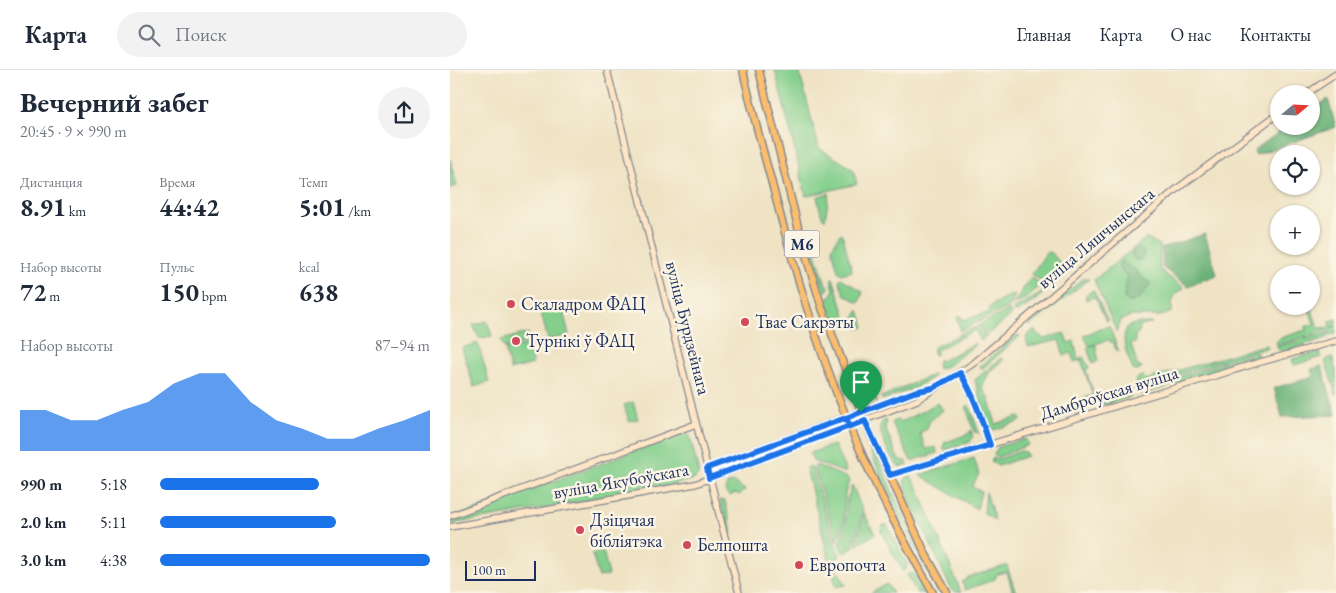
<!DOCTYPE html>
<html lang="ru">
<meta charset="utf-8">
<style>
:root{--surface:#fff;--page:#f2f2f3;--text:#1f2937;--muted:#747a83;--line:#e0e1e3;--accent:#1a73e8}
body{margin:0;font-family:"EB Garamond",serif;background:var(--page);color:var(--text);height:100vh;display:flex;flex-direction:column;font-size:19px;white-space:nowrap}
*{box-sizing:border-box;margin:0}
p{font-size:16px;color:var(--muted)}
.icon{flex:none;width:28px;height:28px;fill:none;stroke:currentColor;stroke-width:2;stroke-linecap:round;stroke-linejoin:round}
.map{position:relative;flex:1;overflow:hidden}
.panel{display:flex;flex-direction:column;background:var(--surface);width:450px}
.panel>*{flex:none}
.needle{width:32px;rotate:71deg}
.buttons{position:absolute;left:820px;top:15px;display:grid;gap:10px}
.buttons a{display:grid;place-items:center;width:50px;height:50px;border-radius:50%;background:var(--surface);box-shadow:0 1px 4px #0004;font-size:25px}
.scale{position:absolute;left:15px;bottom:12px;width:71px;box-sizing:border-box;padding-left:5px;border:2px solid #1b2f5e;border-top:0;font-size:14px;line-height:18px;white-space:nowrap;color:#1b2f5e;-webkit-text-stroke:4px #fcf5e5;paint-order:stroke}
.pin{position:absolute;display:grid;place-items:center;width:42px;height:42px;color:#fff;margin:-51px -21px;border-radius:50% 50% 50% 0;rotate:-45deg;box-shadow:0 0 5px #0007}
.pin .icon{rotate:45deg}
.round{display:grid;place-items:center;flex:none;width:52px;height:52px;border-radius:26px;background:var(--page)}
.summary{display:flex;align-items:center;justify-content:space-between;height:85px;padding:0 20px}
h1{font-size:28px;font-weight:700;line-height:38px}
.figures{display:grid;grid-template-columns:repeat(3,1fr);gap:8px;height:85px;padding:5px 20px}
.figures div{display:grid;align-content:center}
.figures b{font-size:25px;font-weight:700}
.figures small{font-size:14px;font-weight:400}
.figures p{font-size:14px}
.chart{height:140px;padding:10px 20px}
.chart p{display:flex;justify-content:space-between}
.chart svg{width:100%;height:90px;margin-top:5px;fill:var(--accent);opacity:.7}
ul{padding:0 20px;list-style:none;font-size:16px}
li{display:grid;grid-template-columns:80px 60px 1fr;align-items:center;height:38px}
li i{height:12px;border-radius:6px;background:var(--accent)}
header{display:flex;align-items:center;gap:30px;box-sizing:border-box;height:70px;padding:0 25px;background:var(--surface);border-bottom:1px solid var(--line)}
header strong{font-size:24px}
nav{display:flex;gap:28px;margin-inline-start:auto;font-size:18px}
.search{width:350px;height:45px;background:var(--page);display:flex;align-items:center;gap:12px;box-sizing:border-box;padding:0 18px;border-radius:28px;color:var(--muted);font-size:19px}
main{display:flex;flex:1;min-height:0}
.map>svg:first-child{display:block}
.green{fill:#84cf8c;stroke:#507f75}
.forest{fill:#6bb278;stroke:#43706b}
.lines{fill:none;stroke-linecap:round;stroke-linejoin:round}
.secondary-casing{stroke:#858991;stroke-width:8}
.primary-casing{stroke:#858991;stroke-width:9}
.secondary{stroke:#fde5c5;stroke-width:5.5}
.primary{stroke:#fbbd6e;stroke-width:6}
.route-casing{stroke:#fff;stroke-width:10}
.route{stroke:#1a73e8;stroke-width:6}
.poi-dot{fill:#d1495b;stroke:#fcf5e5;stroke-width:2}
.labels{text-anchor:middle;stroke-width:5;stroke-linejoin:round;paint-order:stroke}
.shield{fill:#fcf5e5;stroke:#5e6a86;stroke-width:1}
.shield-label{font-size:16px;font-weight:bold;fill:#1b2f5e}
.street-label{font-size:18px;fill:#1b2f5e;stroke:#fcf5e5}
.poi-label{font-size:18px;fill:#1b2f5e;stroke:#fcf5e5;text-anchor:start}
</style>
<header>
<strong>Карта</strong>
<div class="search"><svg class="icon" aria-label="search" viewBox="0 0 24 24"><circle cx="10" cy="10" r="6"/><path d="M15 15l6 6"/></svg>Поиск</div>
<nav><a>Главная</a><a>Карта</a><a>О нас</a><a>Контакты</a></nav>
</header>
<main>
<section class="panel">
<div class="summary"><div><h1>Вечерний забег</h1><p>20:45 · 9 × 990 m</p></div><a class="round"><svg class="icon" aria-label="share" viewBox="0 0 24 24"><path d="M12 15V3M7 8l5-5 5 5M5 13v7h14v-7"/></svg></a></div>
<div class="figures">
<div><p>Дистанция</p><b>8.91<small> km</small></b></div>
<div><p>Время</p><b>44:42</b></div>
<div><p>Темп</p><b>5:01<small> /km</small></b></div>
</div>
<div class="figures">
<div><p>Набор высоты</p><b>72<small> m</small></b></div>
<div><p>Пульс</p><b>150<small> bpm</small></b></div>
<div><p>kcal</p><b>638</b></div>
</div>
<div class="chart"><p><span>Набор высоты</span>87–94 m</p>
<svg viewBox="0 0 160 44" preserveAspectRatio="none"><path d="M0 44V24L10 24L20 29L30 29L40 24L50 20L60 11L70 6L80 6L90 20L100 29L110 33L120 38L130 38L140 33L150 29L160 24V44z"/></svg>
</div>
<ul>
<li><b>990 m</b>5:18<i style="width:59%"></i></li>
<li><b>2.0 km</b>5:11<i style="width:65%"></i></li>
<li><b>3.0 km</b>4:38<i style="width:100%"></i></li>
</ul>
</section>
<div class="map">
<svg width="886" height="523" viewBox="0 0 886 523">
<rect width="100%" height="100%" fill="#fcf5e5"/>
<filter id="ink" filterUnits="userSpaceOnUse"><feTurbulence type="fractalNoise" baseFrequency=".02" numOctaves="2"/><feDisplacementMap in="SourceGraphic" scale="10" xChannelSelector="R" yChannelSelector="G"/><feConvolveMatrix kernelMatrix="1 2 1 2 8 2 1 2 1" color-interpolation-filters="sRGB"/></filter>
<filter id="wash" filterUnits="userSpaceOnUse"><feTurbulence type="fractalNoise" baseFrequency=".0096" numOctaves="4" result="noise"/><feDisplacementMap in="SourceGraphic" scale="20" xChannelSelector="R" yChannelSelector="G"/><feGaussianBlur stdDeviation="1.12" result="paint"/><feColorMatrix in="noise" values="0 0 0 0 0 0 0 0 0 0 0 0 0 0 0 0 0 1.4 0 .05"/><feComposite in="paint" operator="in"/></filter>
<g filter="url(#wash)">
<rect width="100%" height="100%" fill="#efe3c4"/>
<path class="green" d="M325 0H349L369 78 403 99 407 114 356 126Z
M0 89 7 116 0 118Z
M379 123 375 150 372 147 367 127Z
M392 163 402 201 391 204 388 201 382 178 390 164Z
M696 168 710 175V200L734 218C723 226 722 227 722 242L711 246H681L671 250 667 263 644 210Z
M364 171 367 178 365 180 376 215H378L379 218 376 222 374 221 359 172Z
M598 182 602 183 613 197 594 213 582 204 596 183Z
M616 201V204L583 232 567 242 564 241 563 239 585 227Z
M581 207 591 215 576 228 564 234C568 224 575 217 581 207Z
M383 208 396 248 395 252 387 254 381 244 377 231 384 220 381 209Z
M391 208 413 222 409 232H407L394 224 389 210Z
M634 208 639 209 579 256 578 254Z
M643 220 644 221 658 251H656L645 227 636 230 635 226Z
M565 224 561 236 510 261 507 247 511 246 513 250 540 242 539 238C547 231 555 227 565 224Z
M111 233 119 265 98 270 90 239Z
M858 236H861L868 258 880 257V251L886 249V255L880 258 886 256V264H881L876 268 832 282 826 277 880 262 878 260 827 275 826 272 830 268 856 260 855 257 864 254Z
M409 240 414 257 408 259 404 248Z
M559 240 562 245 539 263 527 256Z
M37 251 42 266 29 268 23 255Z
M690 253H702L689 257 690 262 685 265V273L681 274 688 297H692L690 300 687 301 683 300C678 286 669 270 678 256Z
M659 256 669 282H667L663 273 658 270 639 276 634 265Z
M525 257 537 265 531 271 525 260 485 281 487 284 484 285 482 279 486 276Z
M583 260 594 269 614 263 618 273 624 271 628 289 633 287 639 297 636 301 645 328H648L649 329 629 335 627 330 643 325 631 290 624 292 621 283 614 286 609 270 578 277 576 267Z
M78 263 80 271 54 278 51 270Z
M567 265 570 266 532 299 530 296Z
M28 273 39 312 24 317 12 278Z
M526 273 525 275 497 296 488 299 487 291 489 289 491 291Z
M78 274 83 294 60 300 55 280Z
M644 275H646L648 291 643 294 637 278Z
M814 275 819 277 687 317 686 309 693 305 695 310Z
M869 282 871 287 844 295 842 289Z
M807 283 809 289 692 324 689 323 688 319Z
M882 287 886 300V325L875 290Z
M551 288 553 290 540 301 532 317 538 328 546 354 568 347 570 348 571 351 544 360 539 357 525 310Z
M482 305H484L483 307 463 319 432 330 431 327Z
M417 312 421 313 427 332C421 334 418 331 415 325L421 323Z
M680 321 681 325 680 327 657 334 654 335 651 330Z
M183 332 188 349 179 351 174 335Z
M488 333 493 340 479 352 477 359 470 363 476 379 486 377 487 383 461 391 442 353 446 350 451 352Z
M518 335 520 337 529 363 524 362 516 337Z
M436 349 437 352 435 357 448 389 456 391 458 395C454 396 451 398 447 395 442 392 430 365 430 359 430 354 432 352 436 349Z
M521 360 523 367 520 372 496 380 494 379V373L518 364Z
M234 363 240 366 249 403 245 409 194 422 0 454V449Z
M417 364 460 461 491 523H489L486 518 446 442 414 366Z
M575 369H576L578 375 548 387 544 385 548 377Z
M383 375 385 376 396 402H393L363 391 360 383Z
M571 381 575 382 577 386 548 396 541 392 543 388 549 389Z
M524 388 529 404 522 416 531 422 527 439 470 405Z
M366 395 397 408 399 411 395 424 394 451 387 472 364 398Z
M361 396 385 473 390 486 385 490 388 500 382 502 356 398Z
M461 406 468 418 511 522H506L501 519 458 426 454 412 457 407Z
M283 412 295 420 289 425 286 423 279 426 275 421 277 414Z
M402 415 413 441 403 478 393 483 389 475 396 450 397 430Z
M536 422 545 451 534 443Z
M270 430 275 431 282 461 281 464H279Z
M414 443 425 464 406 476Z
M437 454 457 494 456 499 453 501 431 462 432 456Z
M153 481 159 505 149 507 142 484Z
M555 496H557L566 523H563L557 502 547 504 545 509 515 520 512 512 517 509 518 507Z
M389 503 396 515 386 517 383 504Z
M461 503 465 504 476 523H467L457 505Z
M437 514 443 523H421Z"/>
<path class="forest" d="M878 29 886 57 806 85 804 80 838 56H861V41Z
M755 164 767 205 738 216 713 198 712 178Z
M682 184a6 6 0 1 1 12 0a6 6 0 1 1-12 0Z
M672 190 677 195 686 200 692 208 701 213 689 229 680 233 674 228 677 207 669 199V194Z
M872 296 886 345 832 347 824 318 863 307 861 299Z"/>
</g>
<g filter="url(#ink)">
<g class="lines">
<defs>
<path id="secondary" d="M157 0 289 523
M856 24 886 4
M511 303 529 341 540 375
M257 398 464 322 481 319
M440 405 807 293 886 271
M0 446 246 354
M0 457 245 414 467 330 524 293 724 121 829 43"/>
<path id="primary" d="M293 0C301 37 311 74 321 110 342 191 365 272 397 349 421 409 451 467 483 523
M309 0 352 173 372 238 415 351 476 485 497 523"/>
</defs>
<use href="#secondary" class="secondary-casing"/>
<use href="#primary" class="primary-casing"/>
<use href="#secondary" class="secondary"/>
<use href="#primary" class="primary"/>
</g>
</g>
<g class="lines" filter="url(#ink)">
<defs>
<path id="route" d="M411 342 396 348 400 356 259 408 257 398 396 348 400 356 415 351 440 405 540 375C532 351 524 324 510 303L483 318 464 322 411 342"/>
</defs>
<use href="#route" class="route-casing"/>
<use href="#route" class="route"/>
</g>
<g class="poi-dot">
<circle cx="61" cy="234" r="5"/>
<circle cx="295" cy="252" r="5"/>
<circle cx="66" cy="271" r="5"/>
<circle cx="130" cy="460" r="5"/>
<circle cx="237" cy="475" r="5"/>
<circle cx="349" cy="495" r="5"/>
</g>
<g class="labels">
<rect class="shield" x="334.5" y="160.5" width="35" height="27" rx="4"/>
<g class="shield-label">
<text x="352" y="180">М6</text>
</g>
<g class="street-label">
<text transform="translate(646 168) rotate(-40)" y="6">вуліца Ляшчынскага</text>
<text transform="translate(238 258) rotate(76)" y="6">вуліца Бурдзейнага</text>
<text transform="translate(659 323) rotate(-17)" y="6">Дамброўская вуліца</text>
<text transform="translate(171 411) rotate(-10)" y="6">вуліца Якубоўскага</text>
</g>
<g class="poi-label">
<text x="71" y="240">Скаладром ФАЦ</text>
<text x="305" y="258">Твае Сакрэты</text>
<text x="76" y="277">Турнікі ў ФАЦ</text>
<text x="140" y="456">Дзіцячая<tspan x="140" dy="21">бібліятэка</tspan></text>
<text x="247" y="481">Белпошта</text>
<text x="359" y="501">Европочта</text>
</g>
</g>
</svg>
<div class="buttons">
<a><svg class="needle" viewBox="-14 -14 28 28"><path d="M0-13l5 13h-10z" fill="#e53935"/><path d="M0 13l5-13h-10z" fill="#747a83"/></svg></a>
<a><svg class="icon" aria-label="locate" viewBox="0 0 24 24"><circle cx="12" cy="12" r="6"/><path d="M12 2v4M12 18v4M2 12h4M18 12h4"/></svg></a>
<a>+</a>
<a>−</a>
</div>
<div class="scale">100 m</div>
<div class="pin" style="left:411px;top:342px;background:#1e9e55"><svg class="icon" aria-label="arrive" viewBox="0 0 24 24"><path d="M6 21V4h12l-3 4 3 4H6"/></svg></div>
</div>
</main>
